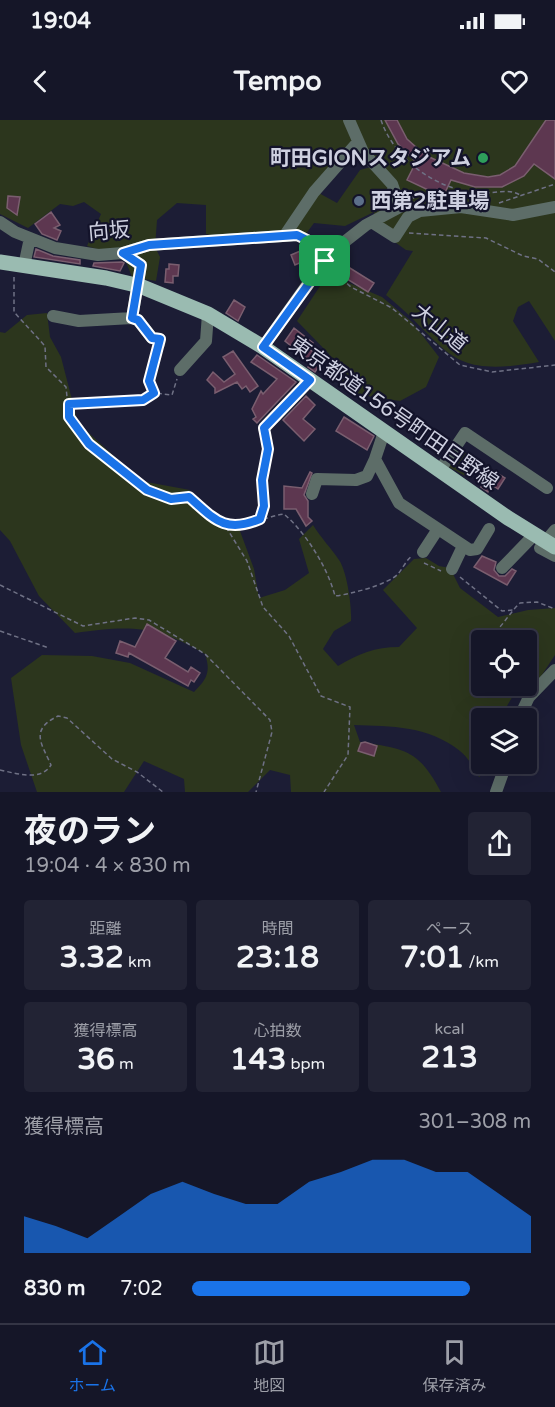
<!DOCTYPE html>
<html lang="ja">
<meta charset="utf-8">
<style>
:root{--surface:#151628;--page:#222334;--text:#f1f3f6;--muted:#9d9fa8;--line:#343545;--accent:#1a73e8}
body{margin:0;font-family:"Varela Round","Noto Sans JP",sans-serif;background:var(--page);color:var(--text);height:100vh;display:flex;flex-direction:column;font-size:22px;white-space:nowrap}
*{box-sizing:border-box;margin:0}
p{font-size:20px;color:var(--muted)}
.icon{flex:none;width:33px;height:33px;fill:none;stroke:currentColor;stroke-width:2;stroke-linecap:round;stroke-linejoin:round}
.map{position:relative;height:672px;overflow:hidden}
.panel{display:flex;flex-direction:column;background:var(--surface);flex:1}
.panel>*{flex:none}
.tools{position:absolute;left:471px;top:510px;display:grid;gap:12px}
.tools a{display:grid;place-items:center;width:66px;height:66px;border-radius:6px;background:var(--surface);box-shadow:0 6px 24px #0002,0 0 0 2px var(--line);font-size:30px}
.pin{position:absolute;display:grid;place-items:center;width:51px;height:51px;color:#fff;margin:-26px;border-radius:12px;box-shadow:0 3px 9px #0006}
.round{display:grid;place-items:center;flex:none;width:63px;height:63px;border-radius:6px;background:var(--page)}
.head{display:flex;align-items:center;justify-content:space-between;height:102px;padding:0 24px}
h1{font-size:33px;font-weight:700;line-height:45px}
.stats{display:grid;grid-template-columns:repeat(3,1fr);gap:9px;height:102px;padding:6px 24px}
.stats div{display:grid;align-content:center;border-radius:6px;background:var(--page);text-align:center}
.stats b{font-size:30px;font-weight:700}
.stats small{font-size:16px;font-weight:400}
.stats p{font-size:16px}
.chart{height:168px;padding:12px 24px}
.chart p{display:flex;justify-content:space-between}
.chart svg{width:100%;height:108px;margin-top:6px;fill:var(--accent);opacity:.7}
ul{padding:0 24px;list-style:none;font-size:20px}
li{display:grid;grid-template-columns:96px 72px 1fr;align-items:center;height:45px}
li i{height:15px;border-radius:8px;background:var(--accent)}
.status{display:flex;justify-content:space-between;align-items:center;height:42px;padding:0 30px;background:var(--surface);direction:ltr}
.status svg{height:16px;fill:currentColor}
header{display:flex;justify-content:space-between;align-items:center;height:78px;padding:0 24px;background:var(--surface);font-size:27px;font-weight:700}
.tabs{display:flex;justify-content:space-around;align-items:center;height:84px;border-top:2px solid var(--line);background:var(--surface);font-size:16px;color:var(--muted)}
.tabs a{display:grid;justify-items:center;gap:3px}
.tabs .selected{color:var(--accent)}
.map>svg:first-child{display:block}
.green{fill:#2c361d;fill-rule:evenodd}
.building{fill:#5d3750;stroke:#7a5e6f;stroke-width:1.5}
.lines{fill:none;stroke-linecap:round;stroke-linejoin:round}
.path{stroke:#6f7185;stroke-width:1.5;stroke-dasharray:4.5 3;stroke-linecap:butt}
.minor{stroke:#5d6d68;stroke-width:12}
.major{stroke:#9abbb1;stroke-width:15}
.route-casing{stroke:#fff;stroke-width:12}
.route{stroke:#1a73e8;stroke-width:8}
.leisure-dot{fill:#2e9e5b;stroke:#13132a;stroke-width:2}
.service-dot{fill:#5c6f8a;stroke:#13132a;stroke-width:2}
.labels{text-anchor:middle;stroke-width:4.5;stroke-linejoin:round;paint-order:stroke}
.poi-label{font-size:21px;font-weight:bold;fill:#ced0e0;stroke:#13132a;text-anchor:end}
.street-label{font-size:21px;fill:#ced0e0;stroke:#13132a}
</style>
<div class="status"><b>19:04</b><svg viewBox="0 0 49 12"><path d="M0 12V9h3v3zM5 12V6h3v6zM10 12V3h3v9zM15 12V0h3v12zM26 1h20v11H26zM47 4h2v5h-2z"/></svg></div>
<header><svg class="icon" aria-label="back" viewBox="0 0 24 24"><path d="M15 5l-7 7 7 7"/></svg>Tempo<svg class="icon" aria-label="heart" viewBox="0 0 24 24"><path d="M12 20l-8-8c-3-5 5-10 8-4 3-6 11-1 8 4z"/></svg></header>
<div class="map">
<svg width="555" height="672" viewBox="0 0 555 672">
<rect width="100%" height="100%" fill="#1c1d35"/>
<path class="green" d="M0 0H555V221L529 181 518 187 513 201 539 242C444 259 451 228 386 175L413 131 406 130 375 108 374 92 345 106 314 103 305 115 288 112 317 72 337 83 360 50 371 47 351 24 282 119 250 124 206 114V85L177 83 157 100 155 127 160 137 156 161 132 157 124 137 87 126 101 94 84 82 73 86 60 84 28 108 0 94Z
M328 154 382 177 412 202 439 237 426 267 400 281 355 274 327 250 329 234 297 201Z
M47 193 50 217 61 237 78 303 141 361 190 370 189 377 205 392 240 411 254 449 259 478 285 470 309 453 299 419 313 405C321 418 331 428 339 440 347 451 352 487 351 501L334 511 323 529 338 546C358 534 375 527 399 527L417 508 383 470 414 439 426 438 439 446 450 448 460 468 498 497 528 490 555 488V535L532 570 514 574 500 598H482V644H496L479 657C474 649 468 637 460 631 429 606 391 606 354 605L360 622C405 629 418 629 441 672H291L290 655 270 650 248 672H185L184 659 144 641 124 672H37L21 625 11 558 42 535 92 536 130 543 194 572C207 559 211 552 205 534 157 505 129 505 75 513L39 476 10 421 0 410V212L5 213 27 195ZM482 520H526V566H482Z
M458 328 476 339 465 356 449 347Z"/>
<path class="building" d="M385 0H397L407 19 425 35 464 53 488 57 500 55 515 46 546 0H555V59L534 44 524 56 502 67H475L451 60 443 77 407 60 416 42 398 24Z
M8 76 20 77 17 95 7 88Z
M51 92 60 105 54 108 61 111 57 120 42 114 35 104Z
M36 129 53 136 80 140V144L34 137Z
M305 129 311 138 295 145 291 135Z
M122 142 124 143 120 151 93 146 94 143Z
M169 144 179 145 178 156H173V163L165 162 166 149H169Z
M345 145 374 163 368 172 339 154Z
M234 180 245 187 238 201 226 193Z
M294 208 313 223 309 229 324 239 315 252 308 247 311 242 285 221Z
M233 231 258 266 250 272 246 266 242 269 237 262 215 273V268L207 260 213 252 224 262 235 254 223 237Z
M257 235 296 262 257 303 253 299 256 297 252 289 261 271 263 274 277 259 251 242Z
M306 276 315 285 303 299 315 309 304 321 283 300Z
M344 297 374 316 367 330 336 311Z
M492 350 505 358 498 369 492 365 488 372 481 367Z
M310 352 312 353 304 375 308 381V397L312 401 306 406 296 389H284V366L302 368Z
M482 436 496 442 494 450 499 456H505L512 449 516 451 507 465 474 447Z
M147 504 176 521 165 538 188 552 191 547 200 553 194 562 191 560 188 566 129 533 128 537 116 533 120 521 135 527Z
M365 622 377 626 374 636 358 631 361 623Z"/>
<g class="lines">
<path class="path" d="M381 0C394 39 437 71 480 73 492 74 509 68 520 75
M405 73 412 74 415 82
M499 83 555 64
M409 113 486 118 523 136 538 139 555 152
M330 149 351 167 392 188 460 245 492 252 555 245
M14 157V192L45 226 46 247 66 267 69 297 89 324 147 370 171 379 189 377C198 385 207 396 218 402 237 414 265 396 284 394 306 413 328 448 335 476 351 474 387 465 398 454 403 448 407 439 412 436
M154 272 149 261 157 234
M70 284 143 281 154 273 172 275 177 259
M261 398C265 384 262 374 262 360 262 345 269 333 266 318
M226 407 247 441 263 487 289 516 321 576 350 587 348 635 324 672
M424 443 441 451
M460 457 502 491 513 490
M0 465 83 506 135 498 149 500 205 534 270 600 272 612 256 672
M0 511 49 528
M474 520C500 517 503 499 520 483L537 482 555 489
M0 650C15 653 41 662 51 645 42 624 29 610 58 596L67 598 112 639 137 652 163 672"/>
<path class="minor" d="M0 102 15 112 55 128 98 135 123 133 149 125 297 115 309 121 325 141
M373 103 395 117 408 97 420 91 461 87 513 95 555 87
M285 115 314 72 358 22
M123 133 141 145 132 198
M24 146 30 118
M53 196 79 201 132 198 138 200 152 218 160 219 159 224
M263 227 329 134 366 105 400 87 392 64 363 32 349 0
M180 250 206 221 208 194
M264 308 310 260
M384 312 375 339 399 383 470 430 477 429 489 409
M440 350 465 313 547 368
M312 374 317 359 356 360 367 356 375 339
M555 410 540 428 555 436
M423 432 438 409
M502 448 534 415
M452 449 463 426
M519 598 529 577 555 550
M496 672 506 644"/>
<path class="major" d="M0 142 106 158 140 166 208 194 263 227 508 398 555 427"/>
</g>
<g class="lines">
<defs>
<path id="route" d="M297 115 309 121 325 141 263 227 310 260 264 308 268 329 262 360 264 386 260 399C225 414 214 399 189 377L171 379 147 370 89 324 69 297V284L143 280 154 273 149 261 160 219 152 218 138 200 132 198 141 145 123 133 149 125Z"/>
</defs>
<use href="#route" class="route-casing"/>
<use href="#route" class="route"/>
</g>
<circle class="leisure-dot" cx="483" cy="38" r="6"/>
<circle class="service-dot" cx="359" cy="81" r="6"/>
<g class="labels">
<g class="poi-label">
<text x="471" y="45">町田GIONスタジアム</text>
<text x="371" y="88" text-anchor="start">西第2駐車場</text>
</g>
<g class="street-label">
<text transform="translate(109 111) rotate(-5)" y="7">向坂</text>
<text transform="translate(440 208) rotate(39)" y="7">大山道</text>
<text transform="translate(394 293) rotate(35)" y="7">東京都道156号町田日野線</text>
</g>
</g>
</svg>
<div class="tools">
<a><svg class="icon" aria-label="locate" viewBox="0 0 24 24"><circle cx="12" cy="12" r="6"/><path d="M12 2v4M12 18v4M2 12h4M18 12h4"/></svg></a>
<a><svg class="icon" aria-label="layers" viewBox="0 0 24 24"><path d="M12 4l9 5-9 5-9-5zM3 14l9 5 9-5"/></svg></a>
</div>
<div class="pin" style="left:325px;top:141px;background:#1e9e55"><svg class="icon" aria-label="arrive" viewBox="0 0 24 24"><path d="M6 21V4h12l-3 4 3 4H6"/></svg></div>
</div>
<section class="panel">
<div class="head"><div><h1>夜のラン</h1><p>19:04 · 4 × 830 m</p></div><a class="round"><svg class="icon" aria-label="share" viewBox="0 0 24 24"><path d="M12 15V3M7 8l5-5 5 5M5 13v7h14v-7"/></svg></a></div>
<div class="stats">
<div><p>距離</p><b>3.32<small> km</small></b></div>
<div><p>時間</p><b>23:18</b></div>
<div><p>ペース</p><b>7:01<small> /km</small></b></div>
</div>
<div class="stats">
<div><p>獲得標高</p><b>36<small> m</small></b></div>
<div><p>心拍数</p><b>143<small> bpm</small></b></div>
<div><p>kcal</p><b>213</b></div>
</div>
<div class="chart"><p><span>獲得標高</span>301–308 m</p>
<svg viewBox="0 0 160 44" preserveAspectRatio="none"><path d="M0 44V29L10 33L20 38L30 29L40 20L50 15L60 20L70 24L80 24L90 15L100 11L110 6L120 6L130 11L140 11L150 20L160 29V44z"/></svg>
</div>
<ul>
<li><b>830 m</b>7:02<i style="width:82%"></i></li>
</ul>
</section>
<nav class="tabs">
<a class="selected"><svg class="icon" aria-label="home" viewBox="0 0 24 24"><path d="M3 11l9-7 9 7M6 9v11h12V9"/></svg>ホーム</a>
<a><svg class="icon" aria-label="map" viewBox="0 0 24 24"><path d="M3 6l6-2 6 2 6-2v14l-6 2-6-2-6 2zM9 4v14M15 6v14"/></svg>地図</a>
<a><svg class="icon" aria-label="saved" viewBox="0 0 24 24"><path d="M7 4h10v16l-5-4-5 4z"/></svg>保存済み</a>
</nav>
